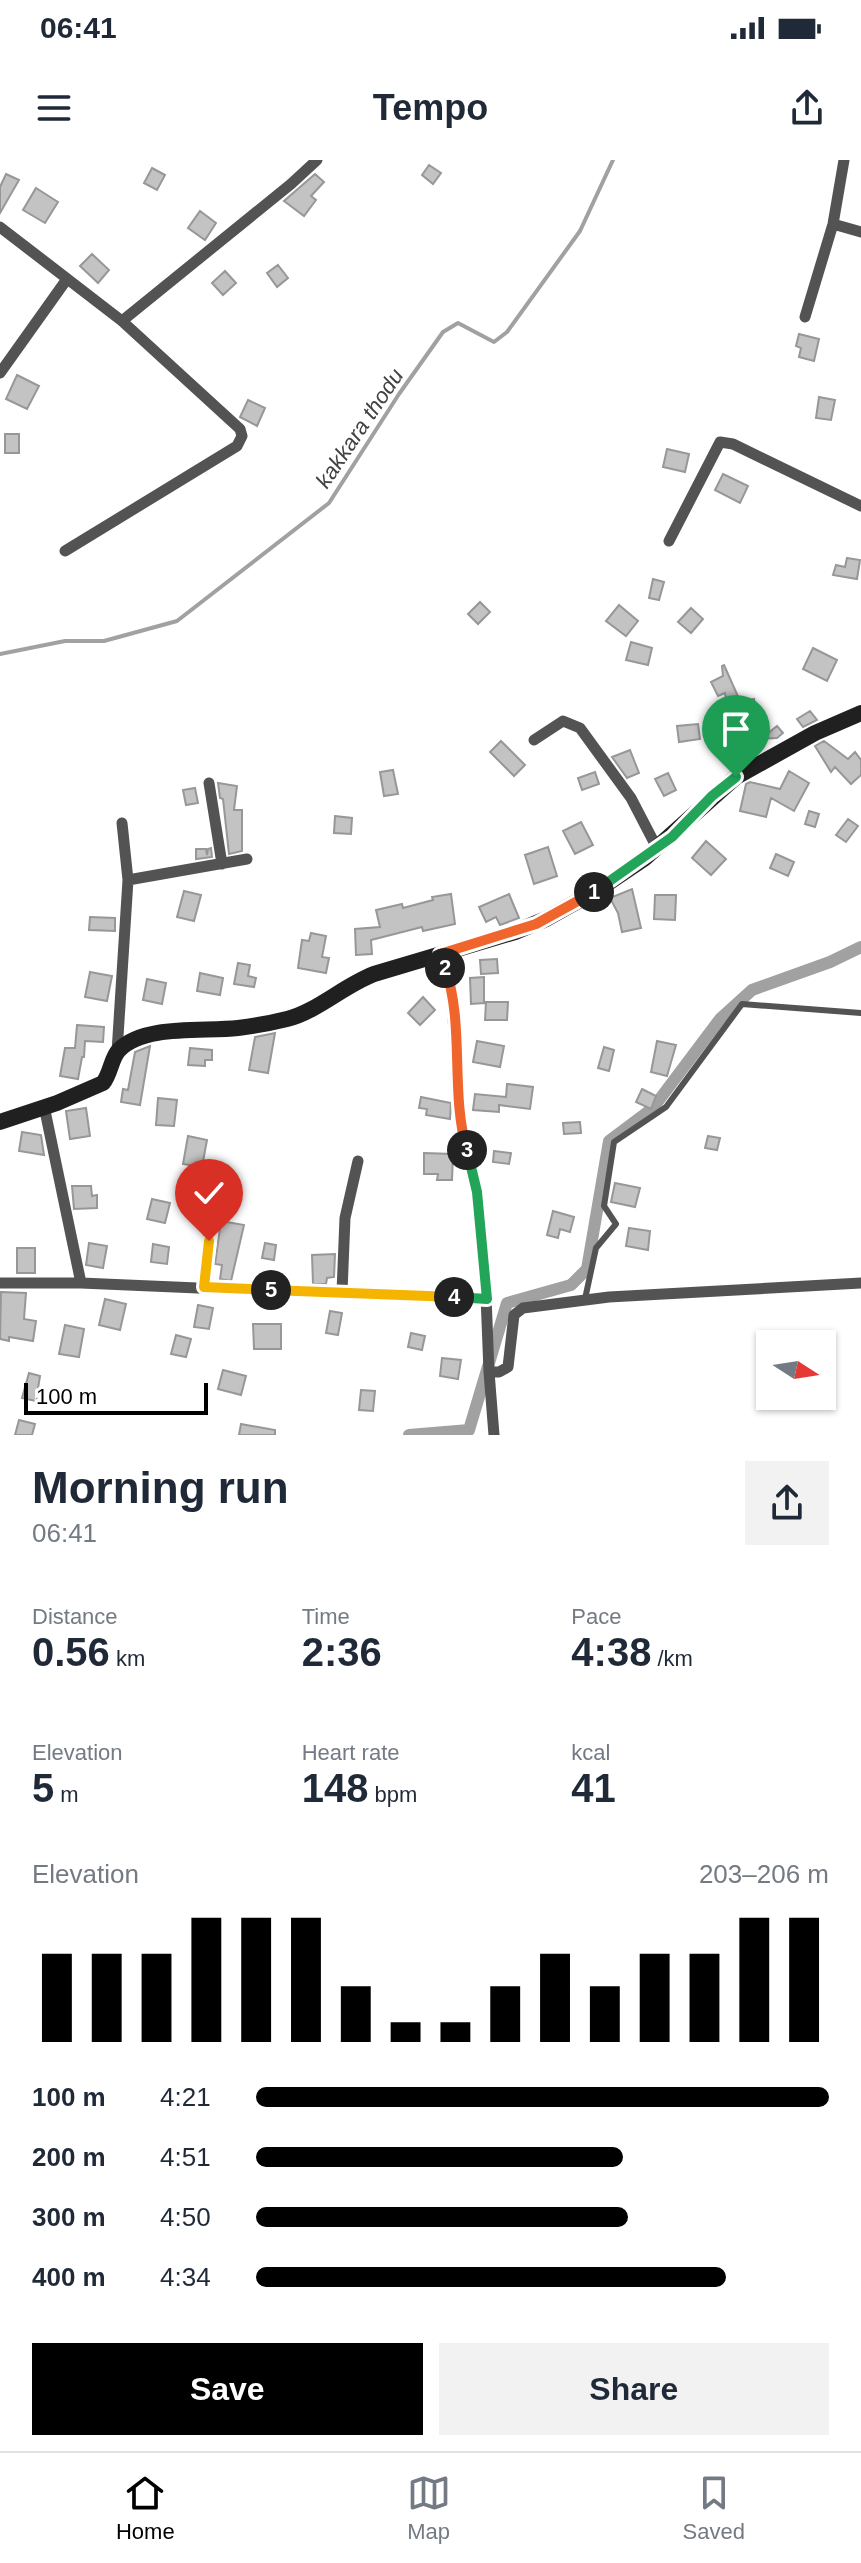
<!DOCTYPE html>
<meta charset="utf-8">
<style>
:root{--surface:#fff;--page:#f2f2f3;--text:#1f2937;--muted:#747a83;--line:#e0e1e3;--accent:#000}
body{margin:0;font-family:Arial,sans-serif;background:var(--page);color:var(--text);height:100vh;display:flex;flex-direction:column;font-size:30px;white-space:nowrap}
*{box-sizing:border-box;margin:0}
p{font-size:26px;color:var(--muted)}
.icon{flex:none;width:44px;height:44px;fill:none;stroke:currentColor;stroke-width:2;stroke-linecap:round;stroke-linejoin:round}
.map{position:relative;height:1275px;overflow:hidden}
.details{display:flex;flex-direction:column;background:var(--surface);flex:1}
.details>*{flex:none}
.needle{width:52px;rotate:102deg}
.fabs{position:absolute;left:756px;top:1170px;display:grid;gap:16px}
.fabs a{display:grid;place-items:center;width:80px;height:80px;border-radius:0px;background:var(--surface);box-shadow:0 2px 6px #0004;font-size:40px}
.scale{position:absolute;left:24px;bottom:20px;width:184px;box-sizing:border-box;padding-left:8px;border:4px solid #000;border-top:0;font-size:22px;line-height:28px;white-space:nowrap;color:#000;-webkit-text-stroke:6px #fff;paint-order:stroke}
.pin{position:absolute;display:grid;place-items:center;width:68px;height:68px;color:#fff;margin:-82px -34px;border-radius:50% 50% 50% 0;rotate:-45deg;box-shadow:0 0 8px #0007}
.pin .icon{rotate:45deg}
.km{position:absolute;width:40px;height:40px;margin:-20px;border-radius:50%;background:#222;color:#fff;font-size:22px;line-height:40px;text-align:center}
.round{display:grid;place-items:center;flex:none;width:84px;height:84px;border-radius:0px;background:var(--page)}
.summary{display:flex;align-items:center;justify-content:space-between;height:136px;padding:0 32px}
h1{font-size:44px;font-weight:700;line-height:60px}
.metrics{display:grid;grid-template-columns:repeat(3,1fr);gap:12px;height:136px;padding:8px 32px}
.metrics div{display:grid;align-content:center}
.metrics b{font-size:40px;font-weight:700}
.metrics small{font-size:22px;font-weight:400}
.metrics p{font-size:22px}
.chart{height:224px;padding:16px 32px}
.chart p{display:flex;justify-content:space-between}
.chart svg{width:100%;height:144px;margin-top:8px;stroke:var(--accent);stroke-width:6}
.button{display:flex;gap:16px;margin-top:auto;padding:16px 32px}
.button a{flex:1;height:92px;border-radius:0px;background:var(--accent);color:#fff;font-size:32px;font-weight:700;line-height:92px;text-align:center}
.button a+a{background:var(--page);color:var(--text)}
ul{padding:0 32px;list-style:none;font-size:26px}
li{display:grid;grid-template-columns:128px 96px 1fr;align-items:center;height:60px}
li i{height:20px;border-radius:10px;background:var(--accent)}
.status{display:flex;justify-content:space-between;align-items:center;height:56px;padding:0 40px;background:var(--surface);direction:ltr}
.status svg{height:22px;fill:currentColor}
header{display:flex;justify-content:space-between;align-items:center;height:104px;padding:0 32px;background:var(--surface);font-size:36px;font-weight:700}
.menu{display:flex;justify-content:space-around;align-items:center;height:112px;border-top:2px solid var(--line);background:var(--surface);font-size:22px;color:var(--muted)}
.menu a{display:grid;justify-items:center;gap:4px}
.menu .active{color:var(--accent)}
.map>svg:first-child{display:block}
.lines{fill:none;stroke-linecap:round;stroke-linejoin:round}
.stream{stroke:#a1a1a1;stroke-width:4}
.canal{stroke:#a1a1a1;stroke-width:12}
.building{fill:#c3c3c3;stroke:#979797;stroke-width:2}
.lane{stroke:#535353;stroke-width:6}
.street{stroke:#535353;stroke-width:11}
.secondary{stroke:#202020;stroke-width:16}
.split-1-casing{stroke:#fff;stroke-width:16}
.split-2-casing{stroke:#fff;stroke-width:16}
.split-3-casing{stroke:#fff;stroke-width:16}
.split-4-casing{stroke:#fff;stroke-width:16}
.split-5-casing{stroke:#fff;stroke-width:16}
.split-6-casing{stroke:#fff;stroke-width:16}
.split-1{stroke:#22a559;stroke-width:10}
.split-2{stroke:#f0652b;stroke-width:10}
.split-3{stroke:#f0652b;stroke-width:10}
.split-4{stroke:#22a559;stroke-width:10}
.split-5{stroke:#f5b400;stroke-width:10}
.split-6{stroke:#f5b400;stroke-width:10}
.labels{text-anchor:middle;stroke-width:6;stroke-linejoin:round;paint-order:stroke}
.water-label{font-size:22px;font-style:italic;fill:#424242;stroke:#fff}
</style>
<div class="status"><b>06:41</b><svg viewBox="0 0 49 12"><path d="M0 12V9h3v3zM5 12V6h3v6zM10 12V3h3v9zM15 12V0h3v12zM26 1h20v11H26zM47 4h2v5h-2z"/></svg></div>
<header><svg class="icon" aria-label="menu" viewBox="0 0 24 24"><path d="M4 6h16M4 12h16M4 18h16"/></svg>Tempo<svg class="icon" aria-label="share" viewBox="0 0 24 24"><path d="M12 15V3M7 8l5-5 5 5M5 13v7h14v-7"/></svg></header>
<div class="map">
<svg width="861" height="1275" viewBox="0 0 861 1275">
<rect width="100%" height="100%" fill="#fff"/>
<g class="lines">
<path class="stream" d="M0 494 65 481H104L177 461 329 343 399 234 443 172 458 163 494 182 507 172 580 71 613 0"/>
<path class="canal" d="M409 1275 469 1270 507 1143 571 1125 587 1109 609 981 653 948 720 859 752 830 830 802 861 787"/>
</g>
<path class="building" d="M429 5 441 13 433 24 422 15Z
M152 8 165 15 157 30 144 23Z
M6 14 19 20 0 53V27Z
M315 14 324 22 311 36 316 40 304 56 284 41Z
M36 28 58 42 45 63 23 50Z
M200 51 216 63 205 80 188 68Z
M92 94 109 110 98 123 80 106Z
M278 105 288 118 277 127 267 113Z
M225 111 236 123 223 135 212 123Z
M799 174 819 179 814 201 799 197 801 188 796 186Z
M17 215 39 226 27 249 6 239Z
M819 237 835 240 831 260 816 258Z
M248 240 265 248 257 266 240 257Z
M5 274H19V293H5Z
M667 289 689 294 685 312 663 307Z
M723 314 748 326 740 343 715 330Z
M847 398 860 400 857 419 833 415 836 405 845 407Z
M653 419 664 422 659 440 649 438Z
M480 442 490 452 478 464 468 454Z
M619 445 638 461 626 476 606 461Z
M691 448 703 459 691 473 678 462Z
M631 482 652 488 648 505 626 500Z
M813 488 837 500 827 521 803 509Z
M724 505 740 541 754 539 757 561 767 560V574L777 566 783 573 777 578 758 579V587H745L744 560 729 562 725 533 718 536 711 522 723 516 722 506Z
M810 551 817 560 803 567 797 559Z
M698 564 700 579 679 582 677 566Z
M501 581 525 605 514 616 490 592Z
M824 581 848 599 855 592 861 600V615L851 624 835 607 831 612 815 586Z
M630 590 639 613 627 618 612 597Z
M393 610 398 634 384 636 380 612Z
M789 611 809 623 794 651 771 638 766 657 740 651 746 624 750 622 780 629Z
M595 612 599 624 582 630 578 618Z
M668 613 676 630 664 636 655 619Z
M218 623 237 626 234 650H242V691L229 694 223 639 220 638Z
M195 628 198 643 186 645 183 630Z
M809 651 819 654 815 667 805 664Z
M335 656 352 658 351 674 334 673Z
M848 659 858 666 846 682 836 675Z
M581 662 593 685 575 694 563 671Z
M706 681 726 699 711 715 692 698Z
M548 687 557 716 534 724 525 695Z
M211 688 212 697 196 699V689H206L207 695 208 689Z
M776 694 794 702 788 716 770 708Z
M632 729 641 768 622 772 618 753 610 738Z
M184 731 201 735 194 761 177 757Z
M451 734 455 764 423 771 422 767 371 780 372 794 356 795 355 769 380 767 376 750 402 744 403 748 433 740 432 737Z
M509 734 519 758 500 765 496 757 486 762 479 747Z
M655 735H676L675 760 654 759Z
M90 757 115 758V771L89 770Z
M311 773 326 776 322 797 329 798 326 813 298 808 302 780 309 781Z
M497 799 498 813 481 814 480 800Z
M238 803 250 805 248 816 256 818 254 827 234 824Z
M90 812 112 816 107 841 85 837Z
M200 813 223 818 220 835 197 831Z
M484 817V843L471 844 470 818Z
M147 819 166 823 162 844 143 840Z
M423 837 435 850 420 865 408 853Z
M486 842H508L507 860H485Z
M77 865 104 867 103 882 85 881 84 897H82L78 919 60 916 65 888H75Z
M275 873 268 913 249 910 255 877Z
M477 881 504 886 500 907 473 902Z
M657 881 676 885 667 916 651 912Z
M150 886 140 945 121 942 123 929 128 930 135 892Z
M604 887 614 890 609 911 598 908Z
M190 888 212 890V900H205V906L188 905Z
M507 924 533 927 530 949 499 945V952L473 950 475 934 506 937Z
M642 929 656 936 651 949 636 942Z
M421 937 451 943 450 959 426 955 427 949 419 948Z
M158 938 177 940 174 966 156 965Z
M86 948 90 976 70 979 66 951Z
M580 962 581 973 564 974 563 963Z
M22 972 41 975 44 995 19 991Z
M188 976 207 980 202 1007 183 1004Z
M708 976 720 978 717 990 705 988Z
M494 991 511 993 509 1004 493 1002Z
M424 993 453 994 452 1020H437L438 1014H424Z
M615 1023 640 1028 635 1047 611 1042Z
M72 1026H91L92 1036 97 1035V1048L74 1049Z
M152 1039 170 1043 165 1063 147 1059Z
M553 1051 574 1057 570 1072 560 1069 558 1078 547 1075Z
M221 1061 244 1065 231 1121 220 1119 222 1105 215 1104Z
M629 1068 650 1071 648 1090 626 1086Z
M89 1083 107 1086 103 1108 86 1105Z
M265 1083 276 1085 274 1100 262 1098Z
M153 1084 169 1087 167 1104 151 1102Z
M17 1088H35V1113H17Z
M335 1094 334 1117 327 1118 326 1124H313L312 1095Z
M1 1132 26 1133 24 1159 36 1161 33 1181 9 1177V1181L0 1179Z
M105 1139 126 1144 120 1170 99 1165Z
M198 1145 213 1148 209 1169 194 1167Z
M330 1151 342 1153 338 1175 326 1173Z
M253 1164H281V1189H254Z
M65 1165 84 1169 79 1197 59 1194Z
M411 1173 425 1176 422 1190 408 1187Z
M176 1175 191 1179 186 1197 171 1194Z
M442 1198 461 1200 458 1219 440 1216Z
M223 1210 246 1216 241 1235 218 1229Z
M29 1213 40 1216 36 1241 22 1238Z
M361 1230 375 1231 373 1251 359 1250Z
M19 1260 35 1264 32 1275H15Z
M241 1264 275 1270V1275H239Z"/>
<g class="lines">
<path class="lane" d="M585 1139 596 1088 616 1064 604 1046 614 982 666 947 742 844 861 853"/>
<path class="street" d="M833 64 861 72
M0 67 122 161 240 269 242 276 237 286 65 391
M805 157 833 64 844 0
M122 161 291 24 317 0
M0 213 67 119
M669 381 720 282 733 284 861 346
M534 580 563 561 580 568 631 638 657 688
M209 623 222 704
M128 720 247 699
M440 794 448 817 451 834 460 947 465 982 477 1032 485 1110 489 1212 494 1275
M117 892 128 720 122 663
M44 946 81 1123
M0 1123H81L316 1133H399L487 1139
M204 1127 210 1058
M342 1132 345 1058 358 1001
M489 1212H499L508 1207 514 1155 523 1148 609 1137 861 1123"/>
<path class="secondary" d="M0 962 57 943 103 923C111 913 111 898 119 890 144 864 204 872 238 868 254 866 271 863 287 859 318 851 343 826 374 814L515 772 546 759 596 731 645 698 736 617 815 573 861 553"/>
</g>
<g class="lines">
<defs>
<path id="split-1" d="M594 732 672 677 712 636 736 617"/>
<path id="split-2" d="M445 808 440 794 536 764 594 732"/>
<path id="split-3" d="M445 808C465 863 450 934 467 990"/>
<path id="split-4" d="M454 1137 487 1139 477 1032 467 990"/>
<path id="split-5" d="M271 1130 454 1137"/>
<path id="split-6" d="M209 1081 204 1127 271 1130"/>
</defs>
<use href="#split-1" class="split-1-casing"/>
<use href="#split-2" class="split-2-casing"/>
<use href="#split-3" class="split-3-casing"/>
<use href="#split-4" class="split-4-casing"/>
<use href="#split-5" class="split-5-casing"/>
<use href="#split-6" class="split-6-casing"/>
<use href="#split-1" class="split-1"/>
<use href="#split-2" class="split-2"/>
<use href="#split-3" class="split-3"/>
<use href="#split-4" class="split-4"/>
<use href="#split-5" class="split-5"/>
<use href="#split-6" class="split-6"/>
</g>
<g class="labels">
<g class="water-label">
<text transform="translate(359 268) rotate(-56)" y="8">kakkara thodu</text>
</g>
</g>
</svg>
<div class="fabs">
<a><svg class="needle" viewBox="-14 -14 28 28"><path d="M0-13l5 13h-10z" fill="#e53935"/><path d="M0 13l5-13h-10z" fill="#747a83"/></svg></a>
</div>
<div class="scale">100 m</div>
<div class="pin" style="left:736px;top:617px;background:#1e9e55"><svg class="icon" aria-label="arrive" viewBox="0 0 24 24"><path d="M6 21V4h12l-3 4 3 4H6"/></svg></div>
<div class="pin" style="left:209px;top:1081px;background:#d93025"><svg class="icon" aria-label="check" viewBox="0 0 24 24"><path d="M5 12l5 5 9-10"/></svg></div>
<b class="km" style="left:594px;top:732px">1</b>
<b class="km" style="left:445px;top:808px">2</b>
<b class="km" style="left:467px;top:990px">3</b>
<b class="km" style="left:454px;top:1137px">4</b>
<b class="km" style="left:271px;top:1130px">5</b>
</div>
<section class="details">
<div class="summary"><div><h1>Morning run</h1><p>06:41</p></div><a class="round"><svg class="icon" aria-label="share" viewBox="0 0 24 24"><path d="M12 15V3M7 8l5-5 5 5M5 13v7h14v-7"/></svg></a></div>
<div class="metrics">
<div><p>Distance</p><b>0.56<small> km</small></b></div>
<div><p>Time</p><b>2:36</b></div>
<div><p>Pace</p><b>4:38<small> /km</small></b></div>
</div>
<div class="metrics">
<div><p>Elevation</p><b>5<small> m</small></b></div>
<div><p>Heart rate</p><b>148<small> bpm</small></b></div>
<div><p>kcal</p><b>41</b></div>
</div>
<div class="chart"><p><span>Elevation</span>203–206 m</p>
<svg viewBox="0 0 160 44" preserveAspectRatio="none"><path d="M5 44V17M15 44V17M25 44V17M35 44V6M45 44V6M55 44V6M65 44V27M75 44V38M85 44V38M95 44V27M105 44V17M115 44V27M125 44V17M135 44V17M145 44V6M155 44V6"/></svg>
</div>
<ul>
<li><b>100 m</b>4:21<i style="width:100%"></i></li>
<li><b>200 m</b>4:51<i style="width:64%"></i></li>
<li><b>300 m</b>4:50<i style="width:65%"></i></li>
<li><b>400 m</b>4:34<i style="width:82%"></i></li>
</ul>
<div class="button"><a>Save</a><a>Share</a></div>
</section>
<nav class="menu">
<a class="active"><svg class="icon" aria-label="home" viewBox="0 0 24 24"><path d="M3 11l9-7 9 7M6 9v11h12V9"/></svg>Home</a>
<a><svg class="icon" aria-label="map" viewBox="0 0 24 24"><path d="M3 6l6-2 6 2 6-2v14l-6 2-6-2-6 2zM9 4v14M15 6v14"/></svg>Map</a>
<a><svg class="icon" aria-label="saved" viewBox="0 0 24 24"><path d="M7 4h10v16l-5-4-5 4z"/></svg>Saved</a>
</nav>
